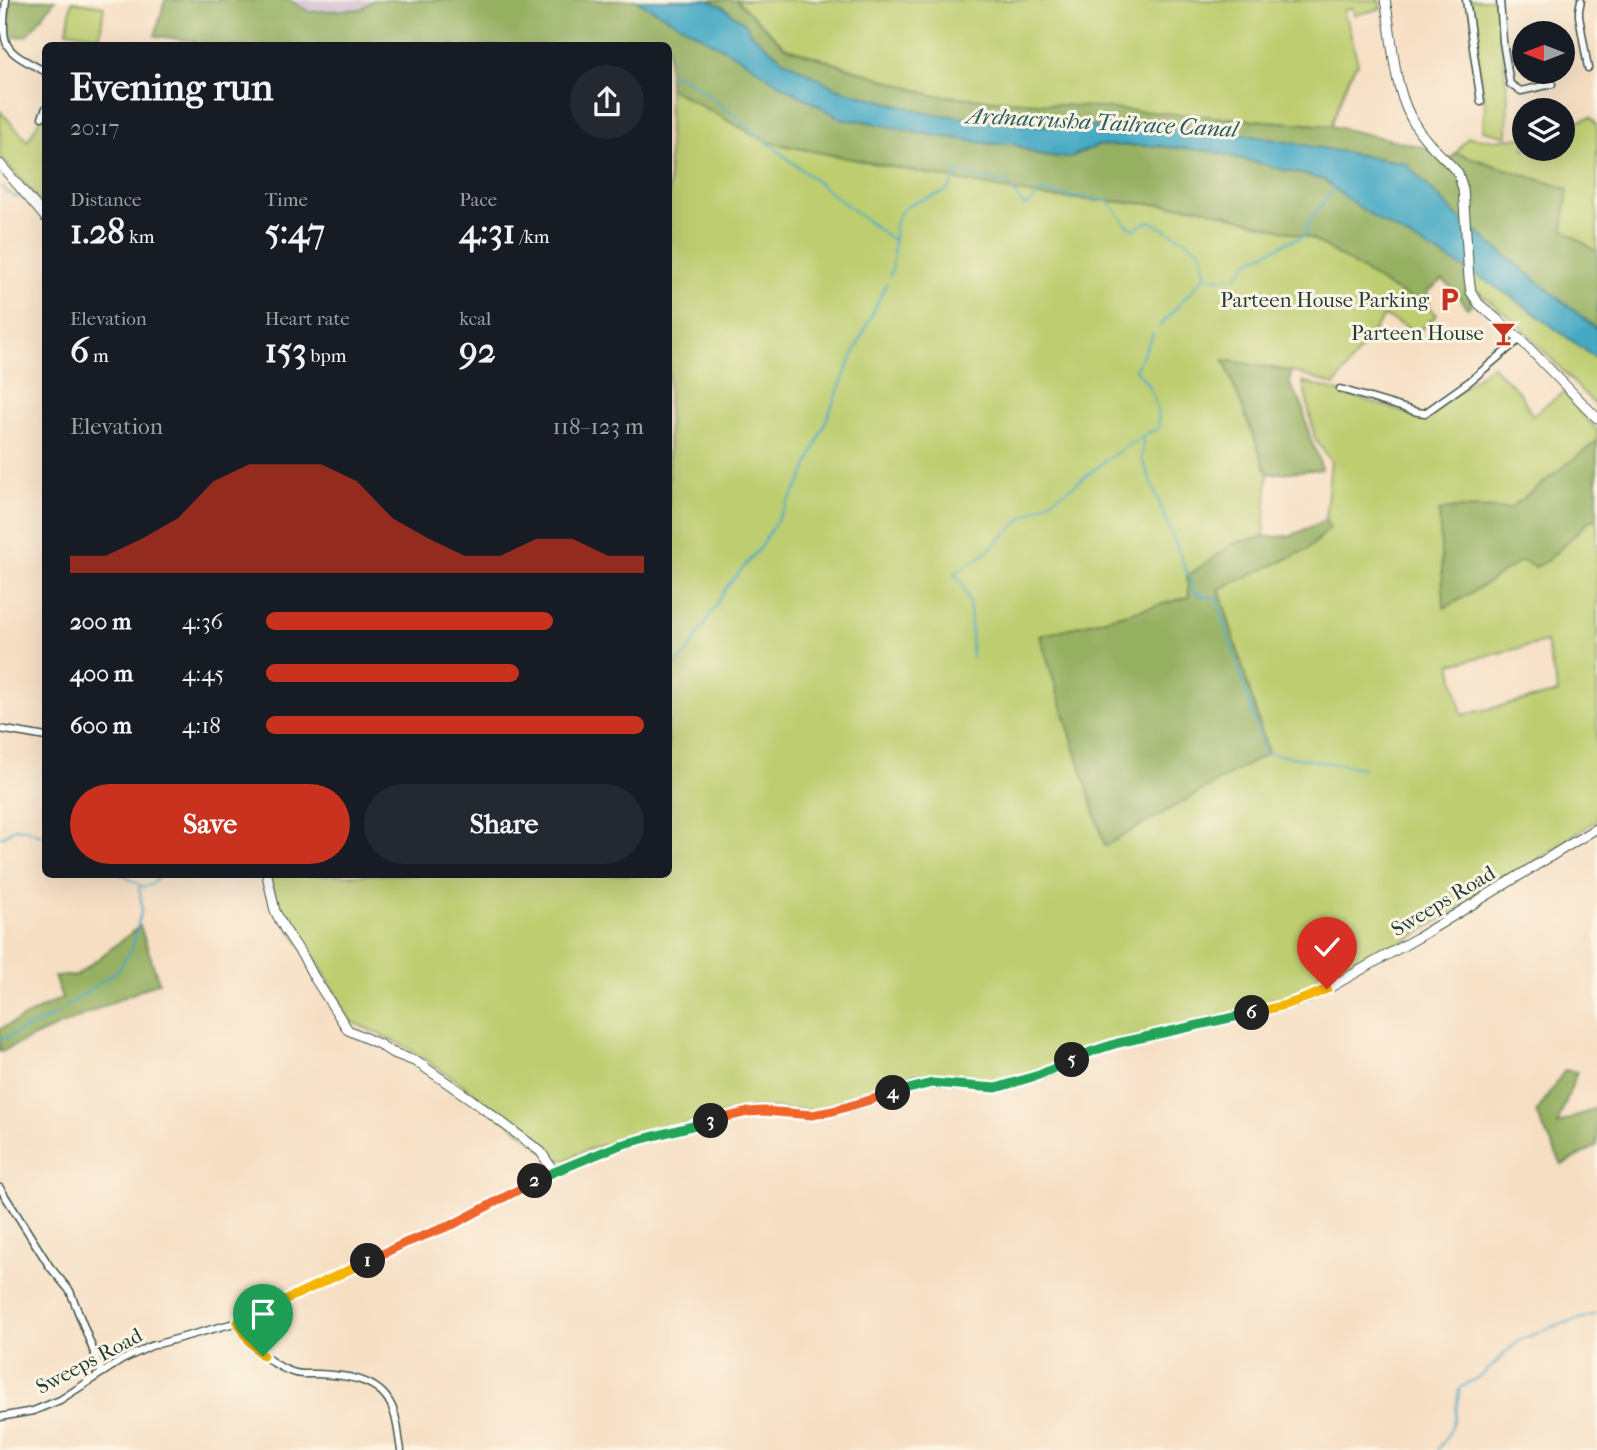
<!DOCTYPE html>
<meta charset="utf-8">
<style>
:root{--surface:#171b24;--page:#242831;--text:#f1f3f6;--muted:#9ea1a6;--accent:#c8321e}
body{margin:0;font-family:"IM FELL French Canon",serif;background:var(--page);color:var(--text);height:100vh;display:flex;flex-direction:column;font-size:26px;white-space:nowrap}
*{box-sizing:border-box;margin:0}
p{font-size:23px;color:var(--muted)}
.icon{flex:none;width:38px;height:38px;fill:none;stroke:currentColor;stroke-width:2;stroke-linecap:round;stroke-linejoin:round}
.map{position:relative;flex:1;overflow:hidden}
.drawer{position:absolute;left:42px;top:42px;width:630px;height:836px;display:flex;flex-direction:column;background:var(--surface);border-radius:10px;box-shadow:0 7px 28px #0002}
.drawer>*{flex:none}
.needle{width:46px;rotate:270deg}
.tools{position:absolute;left:1512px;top:21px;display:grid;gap:14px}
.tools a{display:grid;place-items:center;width:63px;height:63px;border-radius:50%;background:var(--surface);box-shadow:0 7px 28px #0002;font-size:35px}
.pin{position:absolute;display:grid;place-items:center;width:60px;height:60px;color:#fff;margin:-72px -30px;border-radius:50% 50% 50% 0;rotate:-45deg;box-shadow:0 0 7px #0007}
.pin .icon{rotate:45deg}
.km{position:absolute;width:35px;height:35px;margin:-18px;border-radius:50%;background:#222;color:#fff;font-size:19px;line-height:35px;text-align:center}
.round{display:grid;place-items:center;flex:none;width:74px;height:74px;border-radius:37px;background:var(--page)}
.head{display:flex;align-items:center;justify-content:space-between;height:119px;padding:0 28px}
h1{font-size:38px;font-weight:800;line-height:52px}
.metrics{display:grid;grid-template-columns:repeat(3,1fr);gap:10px;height:119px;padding:7px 28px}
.metrics div{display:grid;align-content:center}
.metrics b{font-size:35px;font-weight:800}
.metrics small{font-size:19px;font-weight:400}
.metrics p{font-size:19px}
.chart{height:196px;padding:14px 28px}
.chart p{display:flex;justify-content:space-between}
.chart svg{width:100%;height:126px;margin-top:7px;fill:var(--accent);opacity:.7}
.primary-button{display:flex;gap:14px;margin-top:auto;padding:14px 28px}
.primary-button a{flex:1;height:80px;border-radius:42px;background:var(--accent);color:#fff;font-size:28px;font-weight:800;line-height:80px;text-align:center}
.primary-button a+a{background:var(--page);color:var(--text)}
ul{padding:0 28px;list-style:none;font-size:23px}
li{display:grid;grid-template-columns:112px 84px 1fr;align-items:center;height:52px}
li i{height:18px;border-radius:9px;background:var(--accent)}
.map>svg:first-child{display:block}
.industrial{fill:#cdbed2}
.green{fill:#bdcd6f;stroke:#6e8552;stroke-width:2;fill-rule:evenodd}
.forest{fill:#96b062;stroke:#5a764b;stroke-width:2}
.water{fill:#44a9c4;stroke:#32737c;stroke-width:2}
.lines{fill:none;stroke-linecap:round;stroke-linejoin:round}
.stream{stroke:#44a9c4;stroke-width:2}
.street-casing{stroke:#3f5549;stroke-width:9}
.secondary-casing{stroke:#3f5549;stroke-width:11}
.street{stroke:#fff;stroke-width:6}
.secondary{stroke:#fff;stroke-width:9}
.split-1-casing{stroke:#fff;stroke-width:14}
.split-2-casing{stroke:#fff;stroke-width:14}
.split-3-casing{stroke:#fff;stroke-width:14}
.split-4-casing{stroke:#fff;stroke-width:14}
.split-5-casing{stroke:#fff;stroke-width:14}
.split-6-casing{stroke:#fff;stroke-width:14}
.split-7-casing{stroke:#fff;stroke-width:14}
.split-1{stroke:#f5b400;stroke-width:9}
.split-2{stroke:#f0652b;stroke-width:9}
.split-3{stroke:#22a559;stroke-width:9}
.split-4{stroke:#f0652b;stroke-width:9}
.split-5{stroke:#22a559;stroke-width:9}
.split-6{stroke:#22a559;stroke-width:9}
.split-7{stroke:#f5b400;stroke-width:9}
.labels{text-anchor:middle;stroke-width:6;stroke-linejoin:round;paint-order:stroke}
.poi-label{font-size:21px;fill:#1f3d34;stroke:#fcf5e5;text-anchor:end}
.street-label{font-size:21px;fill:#1f3d34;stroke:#fcf5e5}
.water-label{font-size:23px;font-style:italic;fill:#2a5d5f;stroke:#fcf5e5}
</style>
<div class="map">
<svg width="1597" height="1450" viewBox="0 0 1597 1450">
<rect width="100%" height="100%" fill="#fcf5e5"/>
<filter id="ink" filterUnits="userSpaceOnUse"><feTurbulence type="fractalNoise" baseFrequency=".0143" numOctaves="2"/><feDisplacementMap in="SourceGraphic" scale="14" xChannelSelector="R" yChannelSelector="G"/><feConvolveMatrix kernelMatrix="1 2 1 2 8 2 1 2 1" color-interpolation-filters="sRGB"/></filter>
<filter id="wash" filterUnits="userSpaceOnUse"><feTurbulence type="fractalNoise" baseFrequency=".00686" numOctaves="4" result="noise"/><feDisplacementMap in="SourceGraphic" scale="28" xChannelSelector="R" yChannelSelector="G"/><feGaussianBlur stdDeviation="1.57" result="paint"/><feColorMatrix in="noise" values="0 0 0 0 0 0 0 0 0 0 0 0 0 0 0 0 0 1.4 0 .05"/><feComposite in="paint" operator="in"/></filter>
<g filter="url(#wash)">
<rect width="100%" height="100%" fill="#f6dec3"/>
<path class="industrial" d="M289 0H373L361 9 310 12Z"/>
<path class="green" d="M736 0H1379L1381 9 1354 15 1353 8 1344 10 1345 19 1347 20 1358 63C1347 75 1338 109 1331 126L932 95 785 47Z
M1469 0H1496L1508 96 1507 136 1483 130 1485 104Z
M72 1 104 6 100 36 67 31Z
M669 88 767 142 1044 197 1198 207 1311 238 1391 288 1430 308 1437 315 1418 332 1384 316 1335 385 1291 371 1224 360 1268 474 1264 537 1235 543 1190 597 1040 636 1268 753 1219 588 1306 550 1329 528 1325 520 1331 461 1315 439 1303 382 1333 390 1425 419 1492 365 1520 393 1532 415 1563 393 1597 430V820L1510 878 1397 946 1361 963 1318 989 1284 1002 1127 1039 1035 1073 997 1085 936 1080 824 1110H804L763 1108 736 1111 619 1140 584 1151 567 1160 554 1159 462 1084 405 1046 350 1021 319 964 304 950 281 916 275 901 270 875H668ZM1546 642 1558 693 1462 715 1451 664Z
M45 110V207L0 156V111L28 141Z
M1591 117 1597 126V252L1563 229 1568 189 1456 153 1468 137 1493 140 1524 137V149H1563V126Z
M1471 272 1513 298 1597 359V407L1519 325 1476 290Z"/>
<path class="forest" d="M12 0H55L27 36 4 38Z
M165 0H289L310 12 361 9 373 0H636L744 60 777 83 844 120 864 121 918 133 993 144H1014L1037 154 1068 158 1099 145 1156 146 1211 151 1324 180 1346 198 1378 220 1465 269 1466 292 1472 304 1467 308 1453 289 1443 280 1427 292 1430 308 1391 288 1311 238 1198 207 1044 197 767 142 669 88 668 46H195V41L155 36Z
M707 0H736L785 47 932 95 1331 126 1427 148 1447 163 1456 153 1568 189 1563 229 1597 252V329L1459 218 1405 163 1213 129 1022 125 926 113 836 88 782 59 751 33 745 23 721 6Z
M1224 360 1291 371 1290 384 1302 405 1311 441 1318 456 1322 469 1268 474Z
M1597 441V520H1590L1547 561 1536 567 1521 561C1495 577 1471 595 1444 608L1439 511 1455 508 1509 509Z
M1325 520 1330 528 1307 550 1219 589 1268 753 1105 846 1040 636 1189 597 1187 576 1235 543 1264 537 1291 536Z
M140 926 159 982 0 1052V1029L62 998 54 976H76Z
M1565 1070 1577 1072 1557 1125 1597 1107V1146L1562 1165 1536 1113Z"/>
<path class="water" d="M636 0H707L721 6 745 23 751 33 782 59 836 88 926 113 1022 125 1213 129 1405 163 1459 218 1597 329V359L1513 298 1471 272 1378 220 1346 198 1324 180 1211 151 1156 146 1099 145 1068 158 1037 154 1014 144H993L918 133 864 121 844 120 777 83 744 60Z"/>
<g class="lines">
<path class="stream" d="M668 74C682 75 692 83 703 91L836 197 894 241
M0 187 15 197H21
M36 199H46
M1308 224C1315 210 1327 201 1334 188
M890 276C899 255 886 221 906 207 916 200 932 197 943 193L949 189 958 172 1008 184 1024 206 1030 204 1038 193 1042 192 1108 201 1128 226 1135 229 1144 223 1151 221C1162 230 1198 243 1202 254 1204 261 1204 269 1205 276
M1206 277 1212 278 1235 277 1239 274 1247 262 1292 240 1301 238 1306 232 1307 227
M1159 327 1204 277
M1143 436 1142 459 1195 593 1217 599 1265 753 1363 768
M972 657C969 630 977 596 954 574L982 556 1024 517 1069 489 1113 455 1146 434 1159 428C1159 408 1151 383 1135 370L1153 334
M668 673 675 667 688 652 726 588 759 549 802 480 849 364 886 284
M0 836H4L14 828 26 829 46 837
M122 875 143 887 151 885 160 875
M66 1007 117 971 132 949 142 908 139 885
M0 1040 50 1018 57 1013
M1438 1450C1455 1426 1456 1418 1459 1389L1485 1373 1518 1341 1554 1326 1597 1314"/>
</g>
</g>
<g filter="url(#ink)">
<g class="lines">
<defs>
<path id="street" d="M6 0C0 51 5 50 46 72
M1466 0 1481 102
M1500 0 1503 42 1510 84 1521 91 1552 84
M1581 0 1579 10V16L1588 68
M42 117 46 108
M1340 389 1417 412 1425 413 1470 381 1520 339
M0 729 46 737
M0 1188 50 1267 70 1291 102 1373
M238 1322C251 1344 266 1363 292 1372 299 1375 310 1374 318 1374 343 1375 377 1378 390 1403 398 1417 398 1435 401 1450
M0 1417 33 1411 60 1400 122 1360 151 1346 238 1322 405 1243 454 1224 554 1172"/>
<path id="secondary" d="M1385 0C1394 43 1392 91 1417 128 1428 145 1445 158 1458 173L1463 189 1469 278 1471 292 1479 304 1520 339 1597 418
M0 164 46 218
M267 875 275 911 284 928 304 958 314 977 348 1030 379 1044 391 1052 417 1062 472 1100 541 1152 554 1172 620 1145 748 1112 764 1111 812 1115 833 1111 914 1086 932 1083 996 1088 1039 1075 1093 1051 1118 1043 1271 1009 1308 998 1327 989 1417 938 1597 828"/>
</defs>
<use href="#street" class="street-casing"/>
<use href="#secondary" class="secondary-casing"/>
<use href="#street" class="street"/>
<use href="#secondary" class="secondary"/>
</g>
</g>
<g class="lines" filter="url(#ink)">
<defs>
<path id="split-1" d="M263 1356 250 1342 238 1322 368 1261"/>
<path id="split-2" d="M368 1261 405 1243 454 1224 535 1181"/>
<path id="split-3" d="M535 1181 554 1172 620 1145 711 1121"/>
<path id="split-4" d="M711 1121 748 1112 764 1111 812 1115 833 1111 893 1093"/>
<path id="split-5" d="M893 1093 932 1083 996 1088 1039 1075 1072 1060"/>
<path id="split-6" d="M1072 1060 1093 1051 1118 1043 1252 1013"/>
<path id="split-7" d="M1252 1013C1278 1008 1303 1000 1327 989"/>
</defs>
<use href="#split-1" class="split-1-casing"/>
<use href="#split-2" class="split-2-casing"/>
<use href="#split-3" class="split-3-casing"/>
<use href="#split-4" class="split-4-casing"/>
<use href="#split-5" class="split-5-casing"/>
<use href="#split-6" class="split-6-casing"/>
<use href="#split-7" class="split-7-casing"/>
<use href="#split-1" class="split-1"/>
<use href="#split-2" class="split-2"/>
<use href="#split-3" class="split-3"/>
<use href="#split-4" class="split-4"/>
<use href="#split-5" class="split-5"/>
<use href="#split-6" class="split-6"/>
<use href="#split-7" class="split-7"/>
</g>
<defs>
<symbol id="parking-bare" viewBox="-9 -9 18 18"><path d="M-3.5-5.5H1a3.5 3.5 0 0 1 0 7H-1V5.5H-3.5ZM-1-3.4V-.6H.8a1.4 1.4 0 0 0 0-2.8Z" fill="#c8321e" stroke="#fcf5e5" stroke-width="2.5" paint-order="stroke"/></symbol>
<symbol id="bar-bare" viewBox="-9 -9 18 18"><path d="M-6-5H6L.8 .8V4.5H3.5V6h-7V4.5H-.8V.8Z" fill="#c8321e" stroke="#fcf5e5" stroke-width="2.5" paint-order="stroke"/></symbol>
</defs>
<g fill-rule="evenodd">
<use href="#parking-bare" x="1432" y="282" width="35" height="35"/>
<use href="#bar-bare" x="1486" y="316" width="35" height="35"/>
</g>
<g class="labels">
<g class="poi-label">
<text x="1429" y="307">Parteen House Parking</text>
<text x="1484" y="340">Parteen House</text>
</g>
<g class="street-label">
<text transform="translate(1443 901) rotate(-31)" y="7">Sweeps Road</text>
<text transform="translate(89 1361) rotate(-28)" y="7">Sweeps Road</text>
</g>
<g class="water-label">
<text transform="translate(1102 122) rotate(3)" y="8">Ardnacrusha Tailrace Canal</text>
</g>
</g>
</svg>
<div class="tools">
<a><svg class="needle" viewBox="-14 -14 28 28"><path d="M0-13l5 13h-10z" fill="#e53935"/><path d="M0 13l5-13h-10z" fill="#9ea1a6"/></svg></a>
<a><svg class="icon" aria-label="layers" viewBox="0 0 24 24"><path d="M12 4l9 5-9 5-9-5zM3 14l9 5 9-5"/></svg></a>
</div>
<div class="pin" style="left:263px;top:1356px;background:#1e9e55"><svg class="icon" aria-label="arrive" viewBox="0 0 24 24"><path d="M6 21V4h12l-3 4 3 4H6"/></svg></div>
<div class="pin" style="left:1327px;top:989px;background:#d93025"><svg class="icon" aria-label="check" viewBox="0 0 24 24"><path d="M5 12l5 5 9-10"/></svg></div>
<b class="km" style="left:368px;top:1261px">1</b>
<b class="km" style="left:535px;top:1181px">2</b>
<b class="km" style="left:711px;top:1121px">3</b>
<b class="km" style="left:893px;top:1093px">4</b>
<b class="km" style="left:1072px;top:1060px">5</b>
<b class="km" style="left:1252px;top:1013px">6</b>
<section class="drawer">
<div class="head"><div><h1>Evening run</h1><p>20:17</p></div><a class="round"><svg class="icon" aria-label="share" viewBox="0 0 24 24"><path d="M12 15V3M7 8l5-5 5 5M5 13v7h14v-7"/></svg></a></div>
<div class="metrics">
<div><p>Distance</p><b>1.28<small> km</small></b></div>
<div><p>Time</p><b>5:47</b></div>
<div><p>Pace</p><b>4:31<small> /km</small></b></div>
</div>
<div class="metrics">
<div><p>Elevation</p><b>6<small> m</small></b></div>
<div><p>Heart rate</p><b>153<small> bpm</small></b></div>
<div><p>kcal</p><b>92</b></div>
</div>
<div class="chart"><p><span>Elevation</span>118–123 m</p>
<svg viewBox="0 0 160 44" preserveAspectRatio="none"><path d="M0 44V38L10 38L20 32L30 25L40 12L50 6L60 6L70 6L80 12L90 25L100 32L110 38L120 38L130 32L140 32L150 38L160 38V44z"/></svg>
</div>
<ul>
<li><b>200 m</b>4:36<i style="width:76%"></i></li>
<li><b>400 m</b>4:45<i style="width:67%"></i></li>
<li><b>600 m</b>4:18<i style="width:100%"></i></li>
</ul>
<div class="primary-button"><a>Save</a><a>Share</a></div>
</section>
</div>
